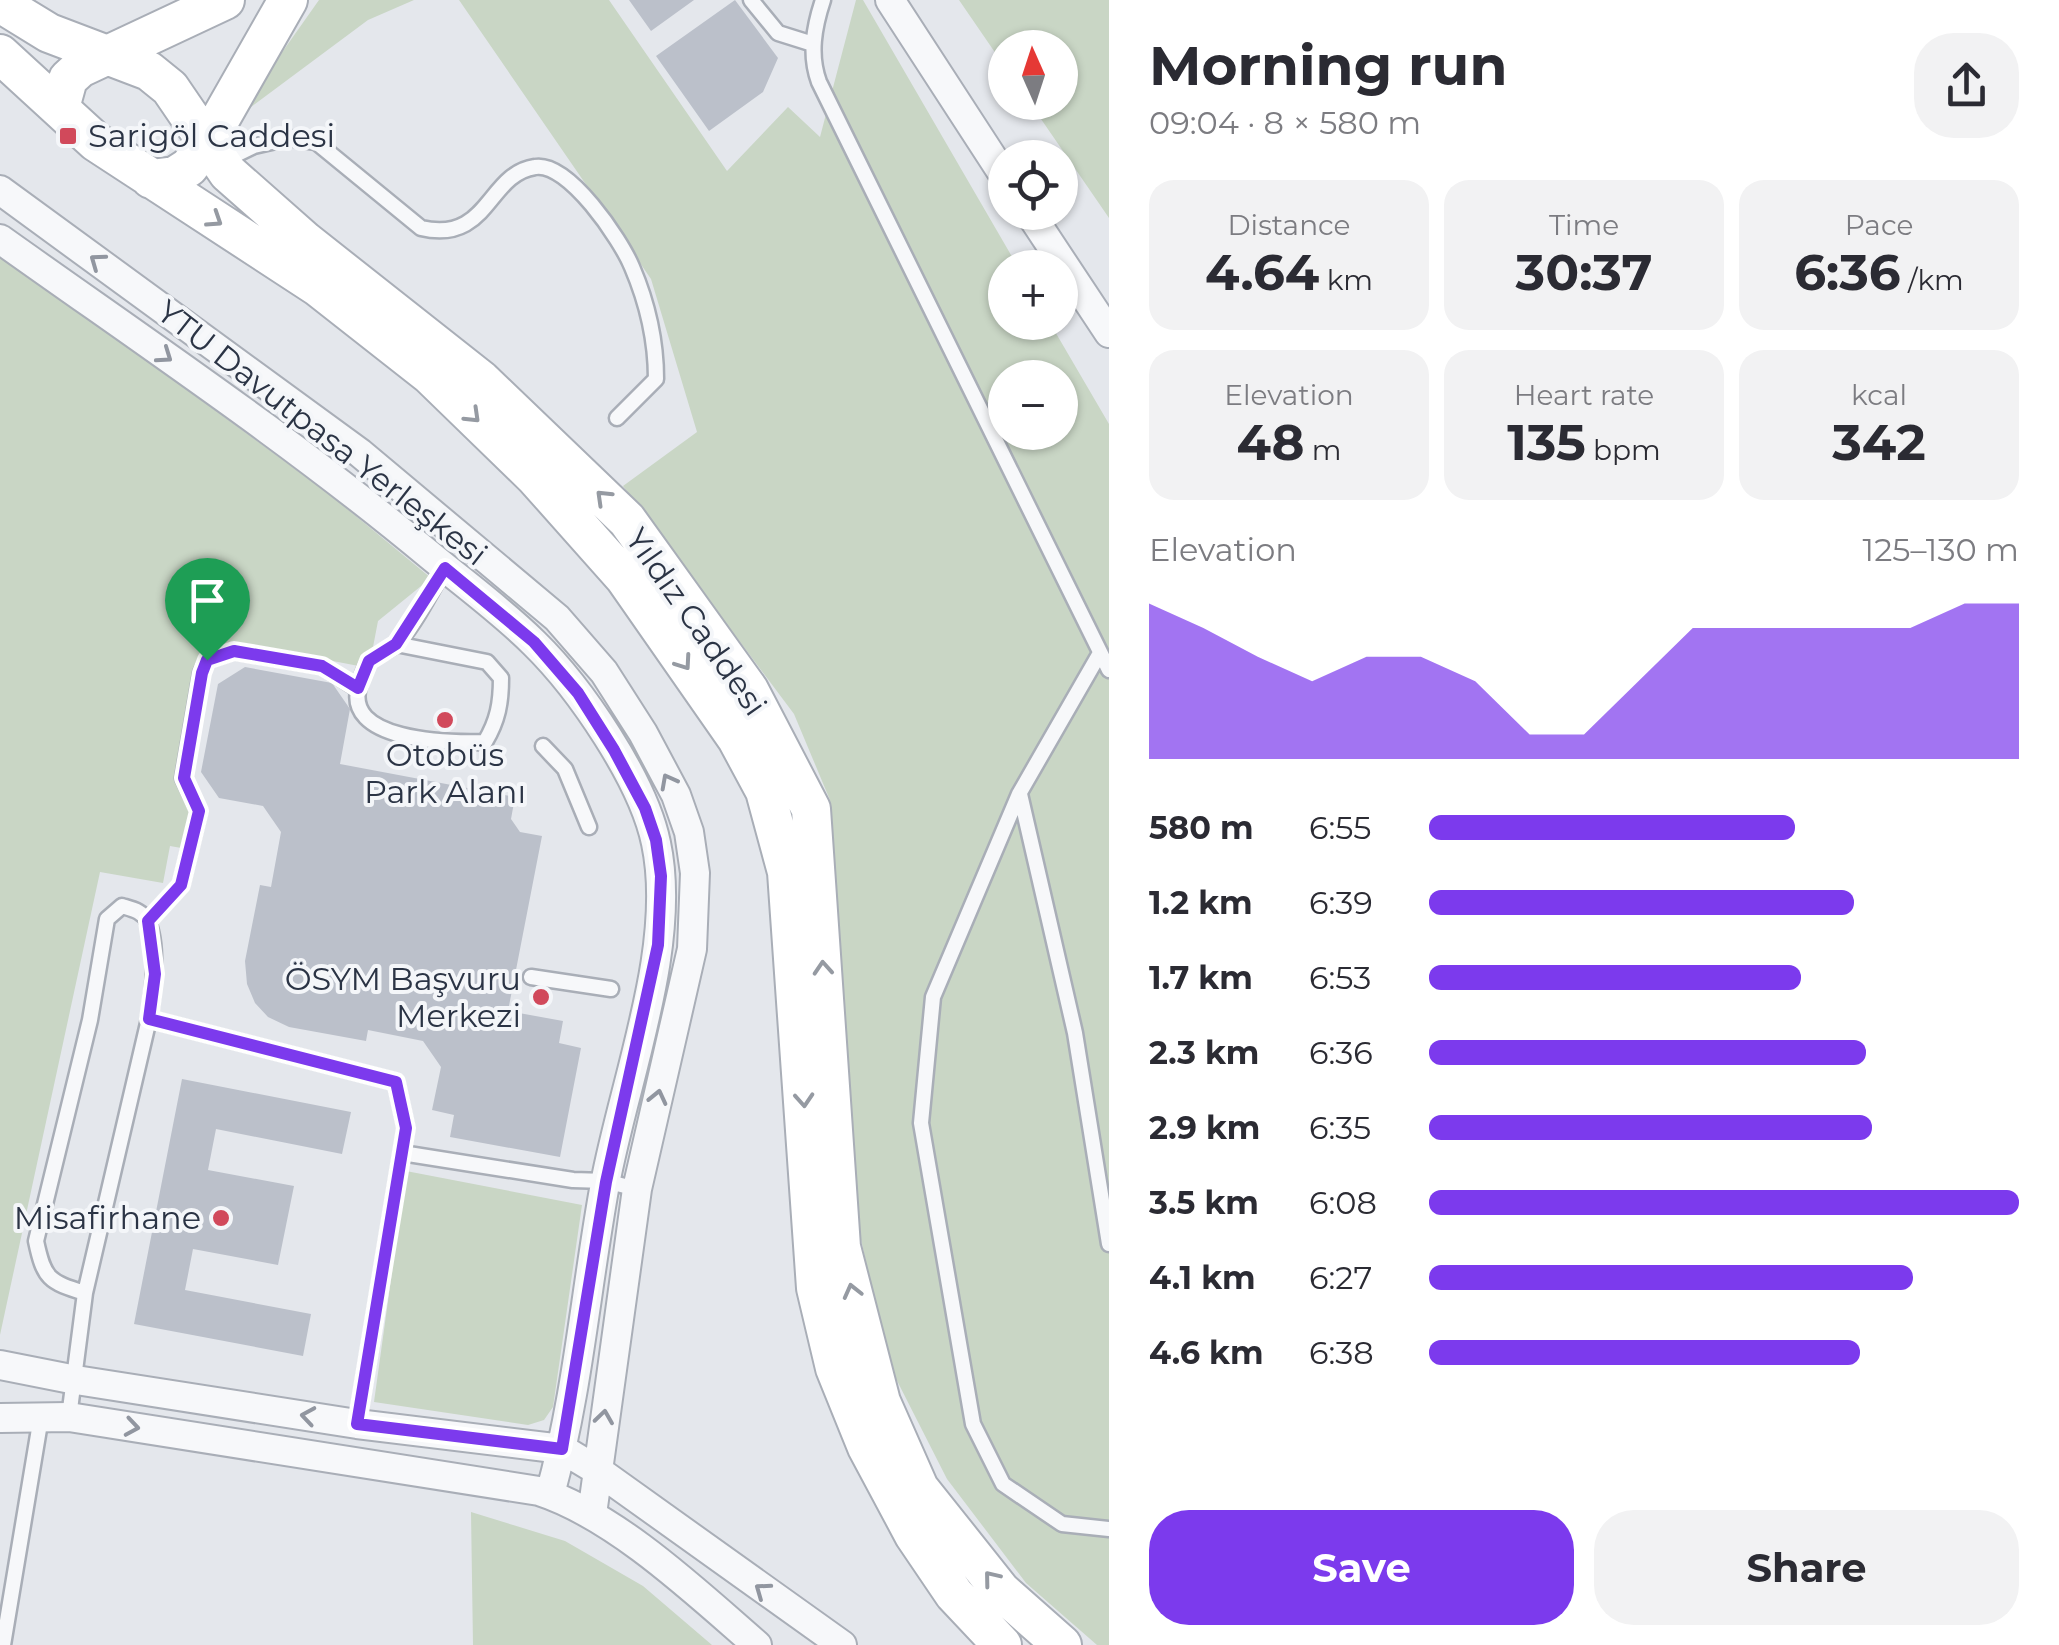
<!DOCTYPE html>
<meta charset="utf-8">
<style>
:root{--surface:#fff;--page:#f2f2f3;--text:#2b2b33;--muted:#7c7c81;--accent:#7c3aed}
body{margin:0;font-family:Montserrat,sans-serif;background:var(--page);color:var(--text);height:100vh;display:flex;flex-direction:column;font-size:38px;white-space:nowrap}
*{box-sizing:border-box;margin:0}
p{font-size:32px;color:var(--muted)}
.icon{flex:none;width:55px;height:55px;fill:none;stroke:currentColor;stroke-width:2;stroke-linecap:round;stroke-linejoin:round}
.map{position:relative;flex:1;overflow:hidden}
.sheet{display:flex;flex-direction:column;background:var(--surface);width:950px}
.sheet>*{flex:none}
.needle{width:65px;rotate:357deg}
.buttons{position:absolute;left:988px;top:30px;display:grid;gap:20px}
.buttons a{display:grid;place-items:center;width:90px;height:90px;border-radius:50%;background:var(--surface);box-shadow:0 2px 8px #0004;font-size:50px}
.pin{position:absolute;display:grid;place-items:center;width:85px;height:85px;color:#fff;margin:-102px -42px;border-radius:50% 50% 50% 0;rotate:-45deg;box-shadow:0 0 10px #0007}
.pin .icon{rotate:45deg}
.round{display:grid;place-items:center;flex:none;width:105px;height:105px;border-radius:40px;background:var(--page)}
.overview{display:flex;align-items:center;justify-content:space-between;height:170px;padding:0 40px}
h1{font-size:55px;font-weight:700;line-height:75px}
.stats{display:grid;grid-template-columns:repeat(3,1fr);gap:15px;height:170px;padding:10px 40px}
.stats div{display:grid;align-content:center;border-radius:25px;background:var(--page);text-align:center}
.stats b{font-size:50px;font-weight:700}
.stats small{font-size:28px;font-weight:400}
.stats p{font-size:28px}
.chart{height:280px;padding:20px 40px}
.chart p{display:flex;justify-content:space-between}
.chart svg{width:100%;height:180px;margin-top:10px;fill:var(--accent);opacity:.7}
.action{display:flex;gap:20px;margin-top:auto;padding:20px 40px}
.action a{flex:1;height:115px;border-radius:40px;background:var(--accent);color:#fff;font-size:40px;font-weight:700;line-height:115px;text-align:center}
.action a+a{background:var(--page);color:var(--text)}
ul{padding:0 40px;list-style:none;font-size:32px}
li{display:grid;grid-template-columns:160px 120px 1fr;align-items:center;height:75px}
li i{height:25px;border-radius:12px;background:var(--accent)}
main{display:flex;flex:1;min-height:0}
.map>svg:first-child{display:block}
.green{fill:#c9d6c5;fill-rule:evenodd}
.building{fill:#bbc0ca}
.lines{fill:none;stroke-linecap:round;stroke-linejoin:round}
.lane-casing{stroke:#a9aeb7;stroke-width:19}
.street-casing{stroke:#a9aeb7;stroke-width:32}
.secondary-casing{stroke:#a9aeb7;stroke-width:42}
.lane{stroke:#f7f8fa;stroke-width:14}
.street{stroke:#f7f8fa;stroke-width:28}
.secondary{stroke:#fff;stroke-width:38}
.oneway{stroke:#959aa2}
.oneway2{stroke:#9196a0}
.route-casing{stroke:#fff;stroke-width:20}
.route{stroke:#7c3aed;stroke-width:12}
.poi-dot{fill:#d1495b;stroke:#f4f6f9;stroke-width:4}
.labels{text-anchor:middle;stroke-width:8;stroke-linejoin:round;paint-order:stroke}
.poi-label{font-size:32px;fill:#2b3445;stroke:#f4f6f9;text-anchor:end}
.street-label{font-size:32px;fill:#2b3445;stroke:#f4f6f9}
</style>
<main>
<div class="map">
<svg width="1109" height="1645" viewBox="0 0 1109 1645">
<rect width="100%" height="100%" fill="#e4e7ec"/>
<path class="green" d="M319 0H414L368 20 235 119Z
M459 0H609L727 171 788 107 820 137 856 0H863L1018 267 1005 268V322L1050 323 1109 424V1645H1097L1026 1583 947 1479 889 1365 858 1226 830 800 794 714 623 486 697 432 651 279ZM1005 378H1060V432H1005Z
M959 0H1109V218L1030 103 1060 102V48H1005V67Z
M0 253 328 493 431 578 378 621 369 668 240 643 198 671 178 776 193 815 187 849 170 846 163 883 100 872 0 1335Z
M406 1171 582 1205 553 1407 544 1420 528 1425 374 1402Z
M471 1512 565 1541 643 1586 712 1645H473Z"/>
<path class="building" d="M629 0H694L651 31Z
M735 0 778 58 763 92 709 131 656 56Z
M245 667 332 683 350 709 340 764 515 797 511 819 520 832 542 836 508 1011 563 1021 559 1043 581 1048 560 1157 450 1137 454 1115 432 1110 441 1067 423 1041 368 1030 366 1041 289 1027 268 1017 255 1003 247 984 245 961 260 885 271 887 281 832 263 806 219 798 201 772 218 684Z
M182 1079 351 1112 342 1154 216 1129 208 1170 294 1186 278 1265 193 1249 185 1290 311 1314 303 1356 134 1324Z"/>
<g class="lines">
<defs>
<path id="lane" d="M751 0 778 33 813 44
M823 0C814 27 809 55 819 82L1109 670
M221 162 254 146 289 138 316 142 421 228C489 244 487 174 535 167 568 161 621 240 632 267 647 302 656 342 656 379L617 418
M396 644 487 662 501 678C501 703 498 720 485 742 450 743 339 742 360 683 362 677 365 666 369 662 375 654 388 651 395 645 413 629 431 590 445 568
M1100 653 1019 794 933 997 921 1123 973 1424 1003 1484 1062 1524 1109 1529
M543 746 565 769 589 827
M1020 794 1075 1033 1109 1244
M148 921 181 885 199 811 183 778 201 673 207 660 234 651 322 666 358 689
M531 977 611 989
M149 1019 396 1082 406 1128 357 1424
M402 1153 573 1180 605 1181 637 1189
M69 1417 85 1293 149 1019C153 993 159 947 148 922 143 911 132 909 122 906L107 919 90 1020 36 1241C44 1279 49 1282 85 1293
M3 1645 41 1417"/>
<path id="street" d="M890 0 1005 177
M0 190 360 453 557 618 604 672 643 733 676 795 689 832 695 873 692 949 637 1189 592 1514
M1029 212 1109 333
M0 239C146 343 294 442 432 557 466 585 503 612 534 643 580 688 643 780 656 843 678 946 624 1081 605 1184 586 1287 578 1393 550 1494
M0 1365 76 1380 357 1424 562 1449 600 1472 842 1645
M0 1418 69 1417 539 1491C616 1516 696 1592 757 1645"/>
<path id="secondary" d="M0 3 49 33 149 71 170 88 228 173 305 241 481 380 627 520 749 690 811 809 841 1247 881 1402 919 1488 1001 1591 1062 1645
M0 54 96 142 318 287 430 375 535 477 624 577 737 739 765 791 787 872 816 1288 835 1368 867 1447 914 1535 954 1594 1002 1645
M60 108 68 79 80 68 225 0
M151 179 175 176 189 167 206 144 288 0"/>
</defs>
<use href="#lane" class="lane-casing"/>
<use href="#street" class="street-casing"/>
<use href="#secondary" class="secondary-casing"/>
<use href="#lane" class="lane"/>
<use href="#street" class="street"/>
<use href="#secondary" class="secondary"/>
</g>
<defs><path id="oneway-chevron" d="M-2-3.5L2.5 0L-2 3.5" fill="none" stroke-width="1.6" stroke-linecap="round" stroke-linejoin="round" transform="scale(2.5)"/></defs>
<g class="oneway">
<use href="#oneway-chevron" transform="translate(215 220) rotate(33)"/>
<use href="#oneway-chevron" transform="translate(473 416) rotate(44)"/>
<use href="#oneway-chevron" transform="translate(603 497) rotate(-136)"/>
<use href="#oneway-chevron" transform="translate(684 663) rotate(55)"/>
<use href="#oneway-chevron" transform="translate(823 968) rotate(-94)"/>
<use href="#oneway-chevron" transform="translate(804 1100) rotate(86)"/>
<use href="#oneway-chevron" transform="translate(852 1291) rotate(-104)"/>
<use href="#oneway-chevron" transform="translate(991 1578) rotate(-129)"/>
</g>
<g class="oneway2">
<use href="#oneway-chevron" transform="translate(97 261) rotate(-144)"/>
<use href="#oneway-chevron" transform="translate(165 356) rotate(35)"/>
<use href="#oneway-chevron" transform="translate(668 781) rotate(-118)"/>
<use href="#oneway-chevron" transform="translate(658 1097) rotate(-77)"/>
<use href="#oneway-chevron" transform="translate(308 1416) rotate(-171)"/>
<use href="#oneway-chevron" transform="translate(604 1417) rotate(-82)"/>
<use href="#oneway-chevron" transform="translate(132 1427) rotate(9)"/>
<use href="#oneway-chevron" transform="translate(762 1590) rotate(-144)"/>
</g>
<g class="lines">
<defs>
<path id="route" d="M445 568 534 642 578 693 614 750 645 808 656 840 661 876 658 945 606 1182 562 1449 357 1424 406 1128 396 1082 149 1019 155 974 148 921 181 885 199 811 184 778 202 673 207 660 234 651 322 666 358 688 369 661 396 644Z"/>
</defs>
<use href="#route" class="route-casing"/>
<use href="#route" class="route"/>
</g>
<g class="poi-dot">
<rect x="58" y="126" width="20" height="20" rx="5"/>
<circle cx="445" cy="720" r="10"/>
<circle cx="541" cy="997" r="10"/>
<circle cx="221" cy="1218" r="10"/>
</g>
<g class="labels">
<g class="poi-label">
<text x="88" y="147" text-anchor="start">Sarigöl Caddesi</text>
<text x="445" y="766" text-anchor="middle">Otobüs<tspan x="445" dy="37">Park Alanı</tspan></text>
<text x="521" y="990">ÖSYM Başvuru<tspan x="521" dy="37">Merkezi</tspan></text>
<text x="201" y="1229">Misafirhane</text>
</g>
<g class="street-label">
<text transform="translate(322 433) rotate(38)" y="11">YTU Davutpasa Yerleşkesi</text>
<text transform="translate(696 622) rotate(55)" y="11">Yıldız Caddesi</text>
</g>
</g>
</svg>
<div class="buttons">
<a><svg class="needle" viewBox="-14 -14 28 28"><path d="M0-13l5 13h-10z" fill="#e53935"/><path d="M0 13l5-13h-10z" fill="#7c7c81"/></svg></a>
<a><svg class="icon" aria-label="locate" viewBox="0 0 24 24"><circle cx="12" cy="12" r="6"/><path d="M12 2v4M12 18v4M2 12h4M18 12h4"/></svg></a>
<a>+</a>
<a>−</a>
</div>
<div class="pin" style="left:207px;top:660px;background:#1e9e55"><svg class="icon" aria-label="arrive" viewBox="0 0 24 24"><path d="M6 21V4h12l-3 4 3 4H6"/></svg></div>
</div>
<section class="sheet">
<div class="overview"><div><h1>Morning run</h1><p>09:04 · 8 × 580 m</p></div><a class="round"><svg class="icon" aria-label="share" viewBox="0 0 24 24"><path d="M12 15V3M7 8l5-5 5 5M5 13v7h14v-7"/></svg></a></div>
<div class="stats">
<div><p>Distance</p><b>4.64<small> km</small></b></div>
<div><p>Time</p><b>30:37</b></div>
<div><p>Pace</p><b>6:36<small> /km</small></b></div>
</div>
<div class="stats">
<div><p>Elevation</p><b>48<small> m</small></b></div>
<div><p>Heart rate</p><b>135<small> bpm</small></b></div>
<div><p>kcal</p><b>342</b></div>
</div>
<div class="chart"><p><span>Elevation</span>125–130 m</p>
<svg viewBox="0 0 160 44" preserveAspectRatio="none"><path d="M0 44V6L10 12L20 19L30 25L40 19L50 19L60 25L70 38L80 38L90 25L100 12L110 12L120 12L130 12L140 12L150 6L160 6V44z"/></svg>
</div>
<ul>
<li><b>580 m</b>6:55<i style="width:62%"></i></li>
<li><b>1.2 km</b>6:39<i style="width:72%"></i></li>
<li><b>1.7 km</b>6:53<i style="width:63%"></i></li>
<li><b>2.3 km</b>6:36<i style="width:74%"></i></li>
<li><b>2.9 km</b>6:35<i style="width:75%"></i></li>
<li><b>3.5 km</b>6:08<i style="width:100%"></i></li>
<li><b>4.1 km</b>6:27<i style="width:82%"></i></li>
<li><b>4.6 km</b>6:38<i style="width:73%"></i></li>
</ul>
<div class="action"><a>Save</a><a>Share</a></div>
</section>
</main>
